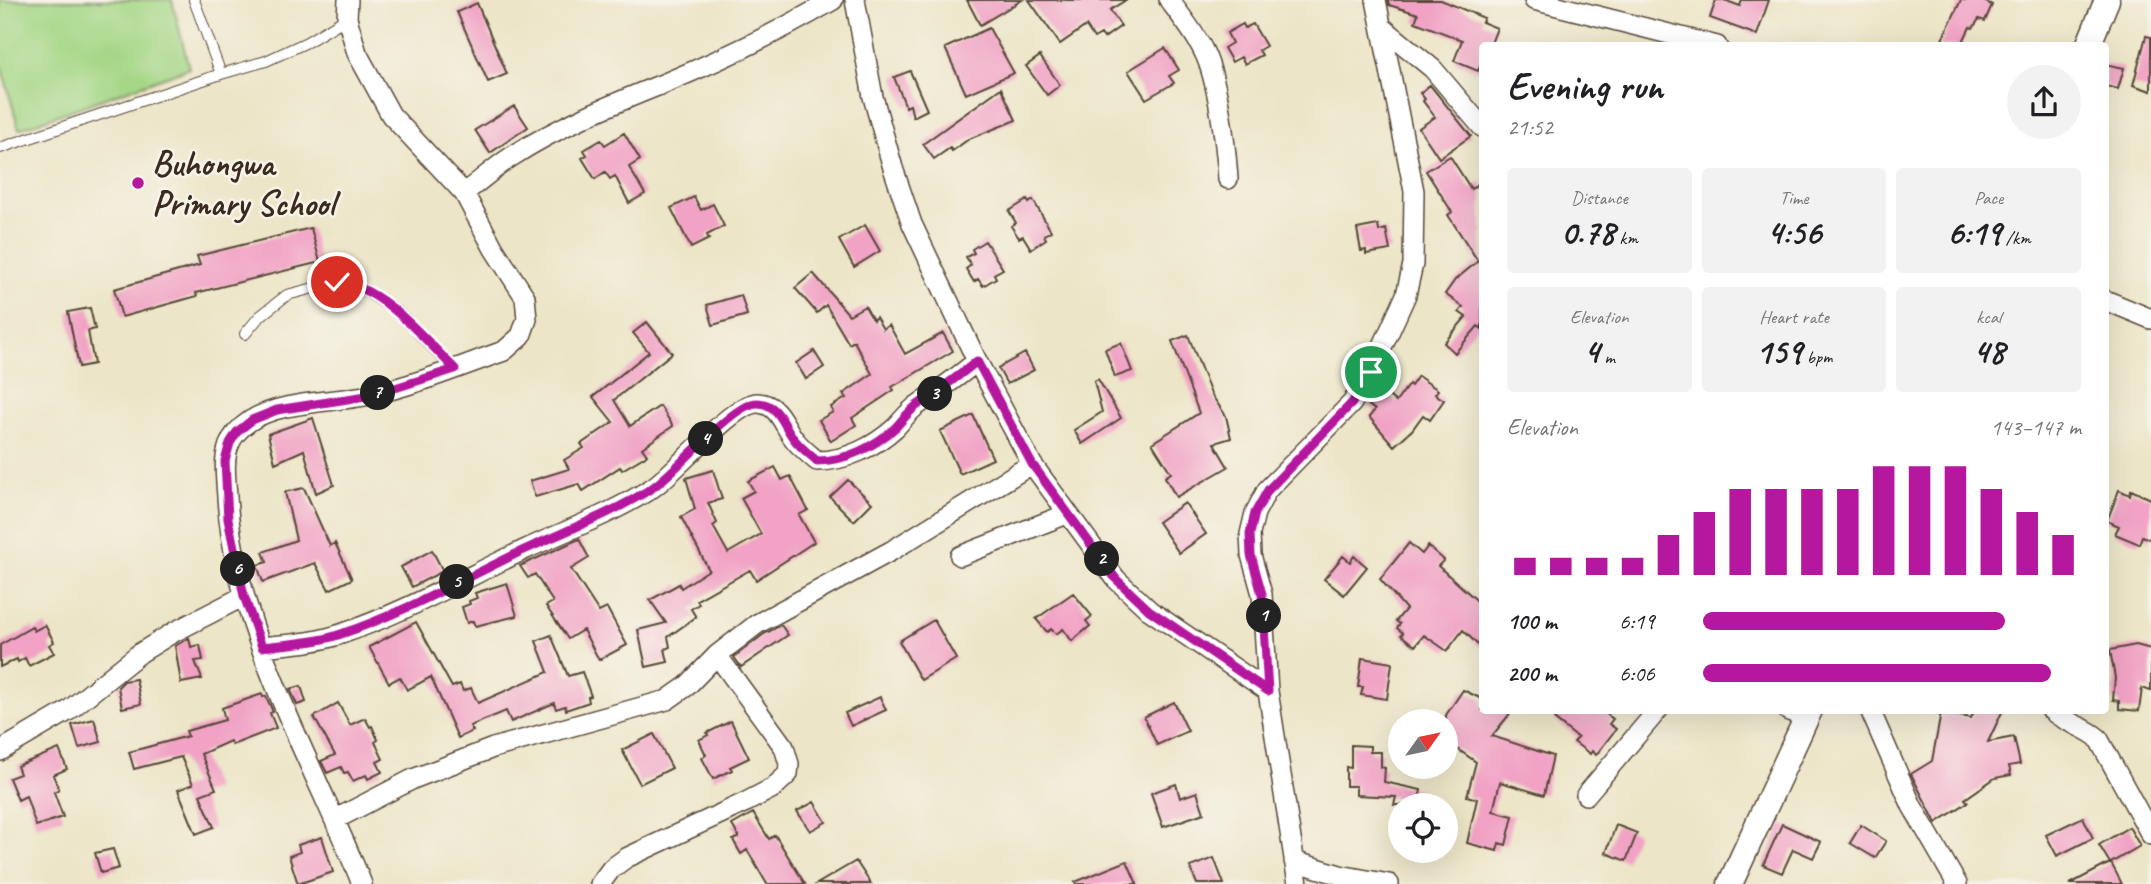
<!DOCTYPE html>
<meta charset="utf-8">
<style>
:root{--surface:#fff;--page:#f2f2f2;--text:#202124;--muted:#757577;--accent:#b5179e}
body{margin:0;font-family:Caveat,sans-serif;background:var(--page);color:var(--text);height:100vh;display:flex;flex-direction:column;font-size:26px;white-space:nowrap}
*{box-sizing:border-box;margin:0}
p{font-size:23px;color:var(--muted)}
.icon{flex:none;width:38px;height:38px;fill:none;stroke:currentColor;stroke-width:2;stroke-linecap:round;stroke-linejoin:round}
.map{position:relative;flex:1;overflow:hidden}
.sheet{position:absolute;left:1479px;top:42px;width:630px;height:672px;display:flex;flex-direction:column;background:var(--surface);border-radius:7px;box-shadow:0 7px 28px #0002}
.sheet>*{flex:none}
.needle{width:46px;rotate:57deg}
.controls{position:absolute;left:1388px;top:709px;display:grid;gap:14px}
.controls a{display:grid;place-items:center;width:70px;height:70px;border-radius:50%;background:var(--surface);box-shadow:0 7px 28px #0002;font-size:35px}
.pin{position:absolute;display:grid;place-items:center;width:60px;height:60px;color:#fff;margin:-30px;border:4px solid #fff;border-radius:50%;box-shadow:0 2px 7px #0007}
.km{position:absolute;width:35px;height:35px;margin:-18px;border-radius:50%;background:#222;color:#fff;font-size:19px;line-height:35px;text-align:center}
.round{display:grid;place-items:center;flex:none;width:74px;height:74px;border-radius:37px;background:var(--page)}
.overview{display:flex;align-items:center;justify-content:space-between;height:119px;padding:0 28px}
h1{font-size:38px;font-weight:700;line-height:52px}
.stats{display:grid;grid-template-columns:repeat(3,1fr);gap:10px;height:119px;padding:7px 28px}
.stats div{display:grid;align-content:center;border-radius:7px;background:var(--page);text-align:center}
.stats b{font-size:35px;font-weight:700}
.stats small{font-size:19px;font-weight:400}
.stats p{font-size:19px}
.chart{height:196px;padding:14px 28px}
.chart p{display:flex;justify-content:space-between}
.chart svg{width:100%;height:126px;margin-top:7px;stroke:var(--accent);stroke-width:6}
ul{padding:0 28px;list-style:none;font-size:23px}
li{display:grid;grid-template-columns:112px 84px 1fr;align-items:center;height:52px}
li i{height:18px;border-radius:9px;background:var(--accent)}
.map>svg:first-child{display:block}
.green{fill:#a4d786;stroke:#708052;stroke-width:2}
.building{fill:#f1a2c5}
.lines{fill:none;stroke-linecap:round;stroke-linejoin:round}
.service-casing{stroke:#564637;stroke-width:12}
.minor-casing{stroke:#564637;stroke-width:22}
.tertiary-casing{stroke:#564637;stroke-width:27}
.service{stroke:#fff;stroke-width:10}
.minor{stroke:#fff;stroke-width:19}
.tertiary{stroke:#fff;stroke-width:24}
.route-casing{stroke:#fff;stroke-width:14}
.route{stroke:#b5179e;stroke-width:9}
.poi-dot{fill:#b5179e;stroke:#f7f3e8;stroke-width:2.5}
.labels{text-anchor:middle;stroke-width:5;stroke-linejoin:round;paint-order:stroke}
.poi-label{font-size:35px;font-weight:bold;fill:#3b2a1e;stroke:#f7f3e8;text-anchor:start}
</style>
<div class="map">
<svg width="2151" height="884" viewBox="0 0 2151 884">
<rect width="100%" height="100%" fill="#f7f3e8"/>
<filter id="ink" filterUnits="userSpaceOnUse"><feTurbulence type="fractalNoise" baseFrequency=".0143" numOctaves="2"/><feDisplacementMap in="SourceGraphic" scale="14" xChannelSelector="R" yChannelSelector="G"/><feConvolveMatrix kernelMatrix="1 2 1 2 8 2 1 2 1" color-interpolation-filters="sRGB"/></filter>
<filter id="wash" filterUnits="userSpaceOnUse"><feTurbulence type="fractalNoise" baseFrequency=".00686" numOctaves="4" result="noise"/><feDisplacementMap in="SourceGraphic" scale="28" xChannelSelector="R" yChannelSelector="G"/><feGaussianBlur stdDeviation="1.57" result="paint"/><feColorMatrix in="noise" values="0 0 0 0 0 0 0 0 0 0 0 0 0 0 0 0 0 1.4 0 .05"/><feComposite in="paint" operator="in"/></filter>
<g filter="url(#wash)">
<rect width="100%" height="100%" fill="#ece5c7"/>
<path class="green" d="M0 0H172L189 68 19 129 0 62Z"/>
<g id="blocks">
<path class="building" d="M967 0H1022L980 25Z
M1029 0H1126L1110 10 1121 26 1104 38 1101 34 1094 38 1086 26 1060 44Z
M1388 0H1441L1484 18 1482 22 1497 28 1490 46H1482V62L1478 71 1454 61 1462 40 1415 22 1418 14 1389 5Z
M1716 0H1724L1740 6 1742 0H1769L1757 35 1710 18Z
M1961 0H1982L1992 5 1985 21 1979 19 1973 28 1970 27 1961 46H1939Z
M477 3 507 74 488 82 457 12Z
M1243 24 1245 28 1253 24 1266 46 1259 50 1262 55 1245 64 1241 57 1232 62 1224 48 1232 43 1227 33Z
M989 28 1014 73 966 94 945 48Z
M2146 36 2151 37V91L2133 85Z
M1165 48 1179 70 1169 76 1174 83 1146 99 1128 71Z
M1040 56 1060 85 1047 95 1026 66Z
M2105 64 2124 68 2118 89 2105 86Z
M910 71 927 110 913 117 910 105 906 107 894 77Z
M1430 85 1471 136 1439 158 1419 128 1435 117 1423 101 1425 99 1420 93Z
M1001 88 1016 120 969 139 952 151 950 148 934 159 923 144Z
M514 106 528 127 490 153 475 130Z
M624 133 640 160 629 167 645 194 629 203 615 176 610 179 605 172 595 179 582 158 587 155 584 150 601 140 605 145Z
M1450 156 1471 189 1482 181V329L1478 326 1455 353 1444 343 1466 317 1459 312 1463 307 1445 294 1455 280 1478 261 1448 215 1452 212 1426 171Z
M694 197 701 210 713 204 724 226 707 235 709 239 691 248 671 208Z
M1027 200 1029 203 1033 200 1051 231 1044 235 1046 239 1031 249 1023 236 1019 238 1011 226 1016 223 1009 211Z
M865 225 880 251 854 267 839 240Z
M1378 225 1379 231 1386 229 1390 250 1366 254V250L1361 251 1357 229Z
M311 228 320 262 196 293 197 296 122 317 114 289 200 265 197 256Z
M985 241 1003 269 994 274 996 278 983 286 978 279 974 282 966 269 971 265 966 257 974 253 972 249Z
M813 273 849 315 865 306 873 320 876 317 883 329 889 325 905 354 943 333 953 351 892 387 894 390 852 418 856 425 831 441 819 420 833 412 831 407 846 398 843 394 872 374 854 341 849 344 826 305 817 313 795 288Z
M741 295 747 315 713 325 707 305Z
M90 308 95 329 88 331 94 364 79 367 68 312Z
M647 322 672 353 614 400 630 426 660 406 673 426 642 448 647 455 622 470 620 467 583 491 579 484 535 497 530 481 569 469 564 460 584 448 581 444 613 422 593 397 649 352 633 333Z
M1188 335 1211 394 1226 416 1231 438 1214 443 1228 467 1176 497 1165 477 1171 473 1152 443 1199 413 1172 341Z
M1121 343 1132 371 1115 377 1105 349Z
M814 351 824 367 806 379 796 363Z
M1025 353 1034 370 1007 384 998 368Z
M1418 376 1438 390 1435 394 1444 400 1430 420 1423 415 1412 430 1394 446 1369 417 1375 410 1366 403 1377 386 1396 402 1409 384 1411 386Z
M1098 379 1121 418 1082 444 1074 430 1102 412 1094 381Z
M973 415 993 459 960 474 940 431Z
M313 418 334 485 316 493 304 450 275 463 268 434Z
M775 467 782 480 790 476 808 510 799 515 814 542 756 580 750 570 697 600 699 604 691 609 696 617 668 637 670 647 665 649 668 662 646 667 638 630 666 623 650 600 679 584 681 588 709 570 681 517 695 509 686 478 713 470 722 499 708 503 717 523 713 526 728 553 761 534 741 498 754 491 748 481Z
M848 480 872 503 854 521 830 497Z
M304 488 330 546 335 543 352 579 329 590 315 563 263 582 257 565 267 562 263 552 296 540 285 492Z
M2119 490 2130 495 2131 490 2151 499V540L2142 536 2139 544 2115 534 2119 526 2107 521Z
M1185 503 1206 534 1179 553 1158 522Z
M579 539 589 558 571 569 599 612 607 608 627 645 599 660 583 630 568 639 546 606 553 602 535 574 528 578 520 566Z
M1409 543 1422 554 1428 546 1444 560 1438 566 1482 605V649L1463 630 1447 651 1424 635 1415 646 1401 635 1403 633 1397 628 1400 624 1396 621 1406 609 1380 579Z
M432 550 443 571 412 587 401 567Z
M1343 556 1350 562 1354 556 1367 567 1344 595 1324 579Z
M507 583 517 616 475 626 473 621 467 623 462 607 470 604 469 601 477 598 475 593Z
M1073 593 1092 616 1086 621 1090 626 1072 641 1063 629 1056 634 1051 629 1047 632 1036 619Z
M934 620 956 659 921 680 899 641Z
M416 622 452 687 460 684 463 691 471 688 478 703 548 672 536 641 551 635 568 676 582 672 591 696 588 697 589 702 566 710 565 706 556 709 554 703 511 722 506 711 470 726 473 731 458 738 431 677 407 690 400 677 389 683 369 647Z
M45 625 54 642 49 645 54 653 29 666 25 658 18 662 17 659 0 667V645L32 627 34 631Z
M781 625 788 635 741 667 734 657 764 634Z
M189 638 191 647 200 645 203 660 195 661 202 679 181 683 175 646Z
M2136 645 2151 649V691L2142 688 2139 711 2119 709V701L2113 700 2115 678 2110 650Z
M1362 658 1392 663 1387 699 1361 695 1363 687H1358Z
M136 679 141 704 122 708 118 687 124 681Z
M301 686 306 702 297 705 290 689Z
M1463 690 1482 699V710H1513L1492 736 1553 756 1544 795 1500 782 1493 811 1513 816 1506 845 1499 843 1497 851 1467 843 1477 799 1467 796 1476 762 1446 741V715Z
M262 694 263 697 266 696 273 712 270 713 276 728 232 745 230 741 201 754 216 789 200 795 214 827 196 834 178 790 193 784 181 757 134 769 129 752 188 736 186 731 225 720 222 708Z
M880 697 886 710 851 726 845 713Z
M1174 702 1188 731 1157 745 1144 717Z
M338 703 350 725 365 718 370 727 372 726 378 740 375 742 383 759 377 762 382 772 368 779 366 775 353 781 348 772 344 773 341 767 327 773 321 761 335 755 314 717Z
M1561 710H1601L1613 719 1609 724 1616 729 1596 755 1592 751 1590 754 1574 742 1578 738 1554 719Z
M1975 710H2003L1988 742 2014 737 2020 764 2009 766 2011 775 1995 778 1965 799 1968 802 1936 823 1911 774 1932 761 1941 713 1971 718Z
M94 719 101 742 79 748 72 725Z
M731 721 749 758 730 767 732 770 713 779 702 758 706 755 699 740 708 735 707 733Z
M654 734 672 768 640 784 622 750Z
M1351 745 1370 746V752H1381V767L1385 768 1384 782 1421 790 1418 805H1394L1396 797 1356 795V786H1346V767L1351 768Z
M59 749 67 769 53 775 59 789 54 792 63 817 36 826 26 796 18 800 9 778 20 774 17 766Z
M1176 784 1180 798 1197 792 1204 813 1163 827 1151 793Z
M814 802 826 822 810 831 797 811Z
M753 813 769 839 775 835 805 884H767L747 850 741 854 733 840 739 837 732 825Z
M2083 817 2093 838 2057 856 2046 835Z
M1782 824 1821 842 1813 858 1793 849 1782 873 1763 865Z
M1616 825 1637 833 1626 861 1606 853Z
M1861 825 1886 841 1875 858 1850 843Z
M2129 827 2140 846 2111 863 2122 884H2070L2110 863 2099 845Z
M322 837 333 872 298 884 289 856 300 852 298 845Z
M113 849 119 868 101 873 95 853Z
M1214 858 1224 884H1197L1190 867Z
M856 861 871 884H817Z
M1127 861 1137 884H1076L1075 882Z"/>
</g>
</g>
<g filter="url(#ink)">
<use href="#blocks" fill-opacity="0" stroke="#564637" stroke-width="2"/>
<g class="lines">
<defs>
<path id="service" d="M194 0 221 74
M0 148 221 74 266 61 307 42 347 18
M245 334 259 317 287 295 337 282 352 283 396 310 454 369"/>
<path id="minor" d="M348 0 347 18 357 53 391 115 464 193 494 249 525 297 527 319 521 336 504 351C461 366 418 384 374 394 337 403 282 400 250 421 241 427 233 434 229 445 223 461 226 479 227 497 235 630 313 762 362 884
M855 0 873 97 893 168 912 224 977 361 1032 464 1116 579 1149 610 1268 691
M1169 0C1181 16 1194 32 1203 50 1218 78 1226 147 1228 179
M1534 0 1717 46
M1382 27 1433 69 1482 127
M464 193C479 182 494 168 511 157 559 126 612 104 665 83 723 59 779 32 833 0
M2105 300 2151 319
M960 556 1067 514
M262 647C288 644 315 643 341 634 404 613 463 579 524 550 567 530 612 514 652 488 677 472 733 402 758 403 779 404 783 425 794 439 800 447 809 454 817 461 846 461 874 447 896 427 902 420 908 413 915 407 936 392 957 378 977 361
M1787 710 1806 718
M1870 710 1912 806 1957 884
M2051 710C2065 723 2084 726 2098 738L2151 835
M0 751 68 711 140 653 174 632 244 596
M1586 795 1658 710
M336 819 413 779 493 748 667 700 687 686 717 655 757 624 891 551 1032 464
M1294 861 1340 875 1389 884
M600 884 611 869 626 858 746 802 773 788 788 774 789 764 784 747 717 655
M1298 884 1268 691 1262 594 1251 555 1250 534 1255 513 1267 490 1352 403 1371 372 1406 295 1413 264 1414 191 1376 0"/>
<path id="tertiary" d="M2088 46 2107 0
M1730 884 1810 710"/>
</defs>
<use href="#service" class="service-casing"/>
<use href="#minor" class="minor-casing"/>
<use href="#tertiary" class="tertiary-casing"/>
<use href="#service" class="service"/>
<use href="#minor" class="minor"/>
<use href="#tertiary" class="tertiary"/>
</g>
</g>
<g class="lines" filter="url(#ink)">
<defs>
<path id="route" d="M337 282C381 285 424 339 455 369L373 395 277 410 252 420 237 432 230 443 225 461 228 519 244 596 262 647C288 644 316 643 341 634 404 613 463 579 524 550 567 530 612 514 652 488 677 472 733 402 758 403 779 404 783 425 794 439 800 447 809 454 817 461 846 461 874 447 896 427 902 420 908 413 915 407 936 392 957 378 977 361L1032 464 1116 579 1149 610 1268 691 1262 594 1251 555 1250 534 1255 513 1268 490 1352 403 1371 372"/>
</defs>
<use href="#route" class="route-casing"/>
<use href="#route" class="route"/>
</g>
<circle class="poi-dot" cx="138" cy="183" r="7"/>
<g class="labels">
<g class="poi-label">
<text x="152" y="175">Buhongwa<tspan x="152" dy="40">Primary School</tspan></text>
</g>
</g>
</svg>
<div class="controls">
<a><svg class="needle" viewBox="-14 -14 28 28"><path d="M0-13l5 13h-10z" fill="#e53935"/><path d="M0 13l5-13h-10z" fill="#757577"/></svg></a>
<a><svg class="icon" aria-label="locate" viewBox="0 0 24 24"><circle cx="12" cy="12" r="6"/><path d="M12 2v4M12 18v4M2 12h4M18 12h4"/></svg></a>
</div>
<div class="pin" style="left:1371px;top:372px;background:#1e9e55"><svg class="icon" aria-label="arrive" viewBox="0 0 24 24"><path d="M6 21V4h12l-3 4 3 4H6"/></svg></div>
<div class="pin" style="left:337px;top:282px;background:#d93025"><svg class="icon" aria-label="check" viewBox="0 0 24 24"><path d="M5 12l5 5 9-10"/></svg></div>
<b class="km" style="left:1264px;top:616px">1</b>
<b class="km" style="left:1102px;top:559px">2</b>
<b class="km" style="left:935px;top:394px">3</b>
<b class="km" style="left:706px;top:439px">4</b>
<b class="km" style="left:457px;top:582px">5</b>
<b class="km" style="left:238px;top:569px">6</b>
<b class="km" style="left:378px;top:393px">7</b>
<section class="sheet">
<div class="overview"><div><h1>Evening run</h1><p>21:52</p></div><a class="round"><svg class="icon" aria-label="share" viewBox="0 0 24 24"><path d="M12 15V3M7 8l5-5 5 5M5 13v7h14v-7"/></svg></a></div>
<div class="stats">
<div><p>Distance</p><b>0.78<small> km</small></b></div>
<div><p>Time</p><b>4:56</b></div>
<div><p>Pace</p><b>6:19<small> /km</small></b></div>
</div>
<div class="stats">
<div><p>Elevation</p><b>4<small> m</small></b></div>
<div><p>Heart rate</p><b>159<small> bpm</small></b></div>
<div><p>kcal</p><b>48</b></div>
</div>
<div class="chart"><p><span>Elevation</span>143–147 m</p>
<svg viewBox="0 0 160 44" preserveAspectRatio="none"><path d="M5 44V38M15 44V38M25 44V38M35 44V38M45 44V30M55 44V22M65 44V14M75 44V14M85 44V14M95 44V14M105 44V6M115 44V6M125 44V6M135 44V14M145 44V22M155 44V30"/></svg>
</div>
<ul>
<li><b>100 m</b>6:19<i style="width:80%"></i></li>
<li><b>200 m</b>6:06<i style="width:92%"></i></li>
</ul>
</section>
</div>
